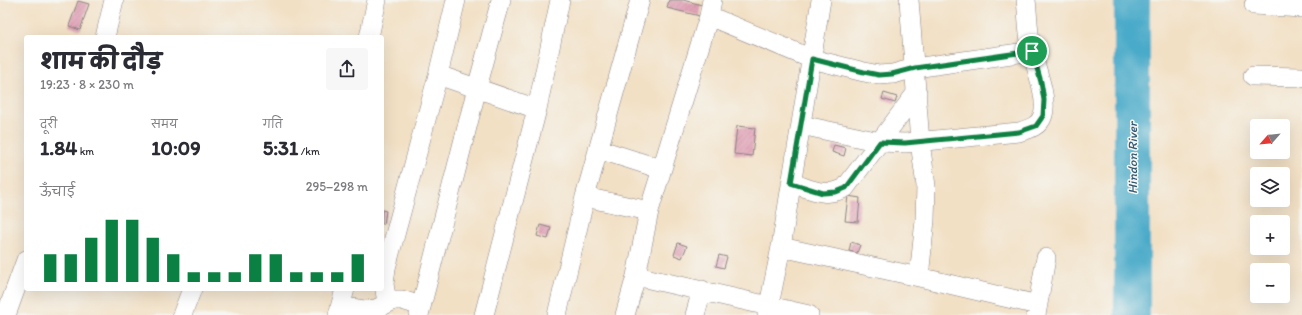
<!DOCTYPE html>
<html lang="hi">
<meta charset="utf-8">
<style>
:root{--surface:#fff;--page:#f7f7f7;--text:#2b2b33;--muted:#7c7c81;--accent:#0b8043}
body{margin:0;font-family:Itim,"Playpen Sans Deva",sans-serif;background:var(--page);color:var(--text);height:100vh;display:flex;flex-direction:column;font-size:15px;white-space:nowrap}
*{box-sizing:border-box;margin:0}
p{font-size:13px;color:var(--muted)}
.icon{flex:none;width:22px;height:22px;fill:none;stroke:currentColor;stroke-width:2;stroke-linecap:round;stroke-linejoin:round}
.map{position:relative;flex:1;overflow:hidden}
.drawer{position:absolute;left:24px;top:35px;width:360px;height:256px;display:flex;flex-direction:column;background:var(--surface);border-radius:4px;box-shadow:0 4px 16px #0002}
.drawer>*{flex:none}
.needle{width:26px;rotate:243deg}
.controls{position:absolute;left:1250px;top:119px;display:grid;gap:8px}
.controls a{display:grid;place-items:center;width:40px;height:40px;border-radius:4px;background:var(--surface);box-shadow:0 4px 16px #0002;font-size:20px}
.pin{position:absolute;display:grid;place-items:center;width:34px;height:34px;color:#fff;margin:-17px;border:2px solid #fff;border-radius:50%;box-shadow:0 1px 4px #0007}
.round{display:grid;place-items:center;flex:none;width:42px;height:42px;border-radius:4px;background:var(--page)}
.head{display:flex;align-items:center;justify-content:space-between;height:68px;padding:0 16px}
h1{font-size:22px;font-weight:800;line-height:30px}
.figures{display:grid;grid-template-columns:repeat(3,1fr);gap:6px;height:68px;padding:4px 16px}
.figures div{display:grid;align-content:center}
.figures b{font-size:20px;font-weight:800}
.figures small{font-size:11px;font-weight:400}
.figures p{font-size:11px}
.chart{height:112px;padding:8px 16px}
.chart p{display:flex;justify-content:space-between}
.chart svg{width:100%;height:72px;margin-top:4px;stroke:var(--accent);stroke-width:6}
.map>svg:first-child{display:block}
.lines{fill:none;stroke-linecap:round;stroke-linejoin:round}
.river{stroke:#4aaac9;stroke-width:36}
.building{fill:url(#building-hatch)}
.street-casing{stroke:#8a8180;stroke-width:20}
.street{stroke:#fff;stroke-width:19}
.route-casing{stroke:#fff;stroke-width:8}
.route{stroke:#0b8043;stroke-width:5}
.labels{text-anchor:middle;stroke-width:3;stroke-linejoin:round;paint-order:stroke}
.water-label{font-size:13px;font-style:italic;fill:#325874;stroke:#f6f6f2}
</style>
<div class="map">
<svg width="1302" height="315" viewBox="0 0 1302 315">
<defs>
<pattern id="building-hatch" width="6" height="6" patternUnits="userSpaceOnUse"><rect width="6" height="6" fill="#e09db3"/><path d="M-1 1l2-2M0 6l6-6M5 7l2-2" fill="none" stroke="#b58093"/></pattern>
</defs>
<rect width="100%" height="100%" fill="#f6f6f2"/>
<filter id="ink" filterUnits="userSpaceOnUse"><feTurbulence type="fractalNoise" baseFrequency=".025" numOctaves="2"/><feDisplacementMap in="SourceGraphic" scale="8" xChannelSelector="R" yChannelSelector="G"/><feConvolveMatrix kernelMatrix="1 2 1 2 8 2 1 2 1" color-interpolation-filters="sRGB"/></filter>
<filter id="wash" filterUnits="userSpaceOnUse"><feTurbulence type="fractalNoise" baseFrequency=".012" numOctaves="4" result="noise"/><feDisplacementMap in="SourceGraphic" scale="16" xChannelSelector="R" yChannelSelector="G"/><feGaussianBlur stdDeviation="0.9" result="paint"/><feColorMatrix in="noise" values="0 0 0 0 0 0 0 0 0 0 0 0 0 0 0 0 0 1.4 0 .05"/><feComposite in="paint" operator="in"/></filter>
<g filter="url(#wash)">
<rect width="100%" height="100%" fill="#f2e0c5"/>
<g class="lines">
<path class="river" d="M1132 315V0"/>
</g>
<g id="blocks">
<path class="building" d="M669 0H683L702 5 700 16 667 8Z
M78 1 89 4 80 30 69 26Z
M884 93 897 97 895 103 882 99Z
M737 126 755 128 752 156 734 154Z
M834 145 846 148 844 156 832 152Z
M848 196 860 198 858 222 845 221Z
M382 210 386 211 384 224H382Z
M540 225 551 228 548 239 537 236Z
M851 242 860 245 857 253 849 251Z
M678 243 687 246 682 258 674 255Z
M719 255 727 257 724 268 716 266Z"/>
</g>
</g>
<g filter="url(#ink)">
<use href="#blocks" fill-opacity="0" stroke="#8a8180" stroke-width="1"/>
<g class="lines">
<defs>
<path id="street" d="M909 0 920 142 926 186 925 220 919 277
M1254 5 1302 8
M709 16 812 59 864 72 879 75 893 74 915 68 1032 51
M105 37 114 0
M369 37 377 0
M438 75 537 109
M1253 76 1302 77
M801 125 880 142 905 143 1019 132C1029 129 1040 126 1043 115 1048 98 1036 69 1032 52 1028 35 1028 17 1026 0
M598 149 661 169
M791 183C812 189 824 198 845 188L917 92
M585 197 649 211
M781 247 919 277 1038 305
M636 276 809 315
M387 303 384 284 386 268 438 75 456 0
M341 306 365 310 376 309 394 300H402L421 306
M6 315 26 260
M182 315 192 289
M338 315 345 289
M419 315 477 88 501 0
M484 315 537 109 560 0
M557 315 585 197 640 0
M625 315 636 276 649 211 709 16 712 0
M695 315 702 290
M767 315 781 247 821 0
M1036 315 1046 258"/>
</defs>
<use href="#street" class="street-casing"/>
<use href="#street" class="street"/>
</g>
</g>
<g class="lines" filter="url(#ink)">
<defs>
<path id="route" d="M1032 51 1041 82 1044 100 1043 116 1036 126 1019 132 905 143 880 142 846 188 836 192 823 193 791 183 812 59 864 72 879 75 892 74 915 68Z"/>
</defs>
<use href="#route" class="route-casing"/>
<use href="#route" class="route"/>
</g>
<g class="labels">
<g class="water-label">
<text transform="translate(1132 158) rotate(-90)" y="5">Hindon River</text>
</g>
</g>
</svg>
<div class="controls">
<a><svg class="needle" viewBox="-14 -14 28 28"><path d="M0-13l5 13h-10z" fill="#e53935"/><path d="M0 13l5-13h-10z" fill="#7c7c81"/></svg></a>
<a><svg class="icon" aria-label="layers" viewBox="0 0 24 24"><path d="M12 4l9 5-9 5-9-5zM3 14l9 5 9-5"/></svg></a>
<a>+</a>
<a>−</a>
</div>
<div class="pin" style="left:1032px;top:51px;background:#1e9e55"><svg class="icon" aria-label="arrive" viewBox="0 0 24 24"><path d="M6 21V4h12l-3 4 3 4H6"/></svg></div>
<section class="drawer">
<div class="head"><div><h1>शाम की दौड़</h1><p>19:23 · 8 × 230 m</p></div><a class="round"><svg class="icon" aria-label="share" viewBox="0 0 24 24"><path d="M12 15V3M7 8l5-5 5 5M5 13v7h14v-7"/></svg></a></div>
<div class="figures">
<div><p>दूरी</p><b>1.84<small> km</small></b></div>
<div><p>समय</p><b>10:09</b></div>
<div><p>गति</p><b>5:31<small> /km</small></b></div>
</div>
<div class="chart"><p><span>ऊँचाई</span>295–298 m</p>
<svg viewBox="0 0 160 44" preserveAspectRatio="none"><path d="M5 44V27M15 44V27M25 44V17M35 44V6M45 44V6M55 44V17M65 44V27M75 44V38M85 44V38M95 44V38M105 44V27M115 44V27M125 44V38M135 44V38M145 44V38M155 44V27"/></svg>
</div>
</section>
</div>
